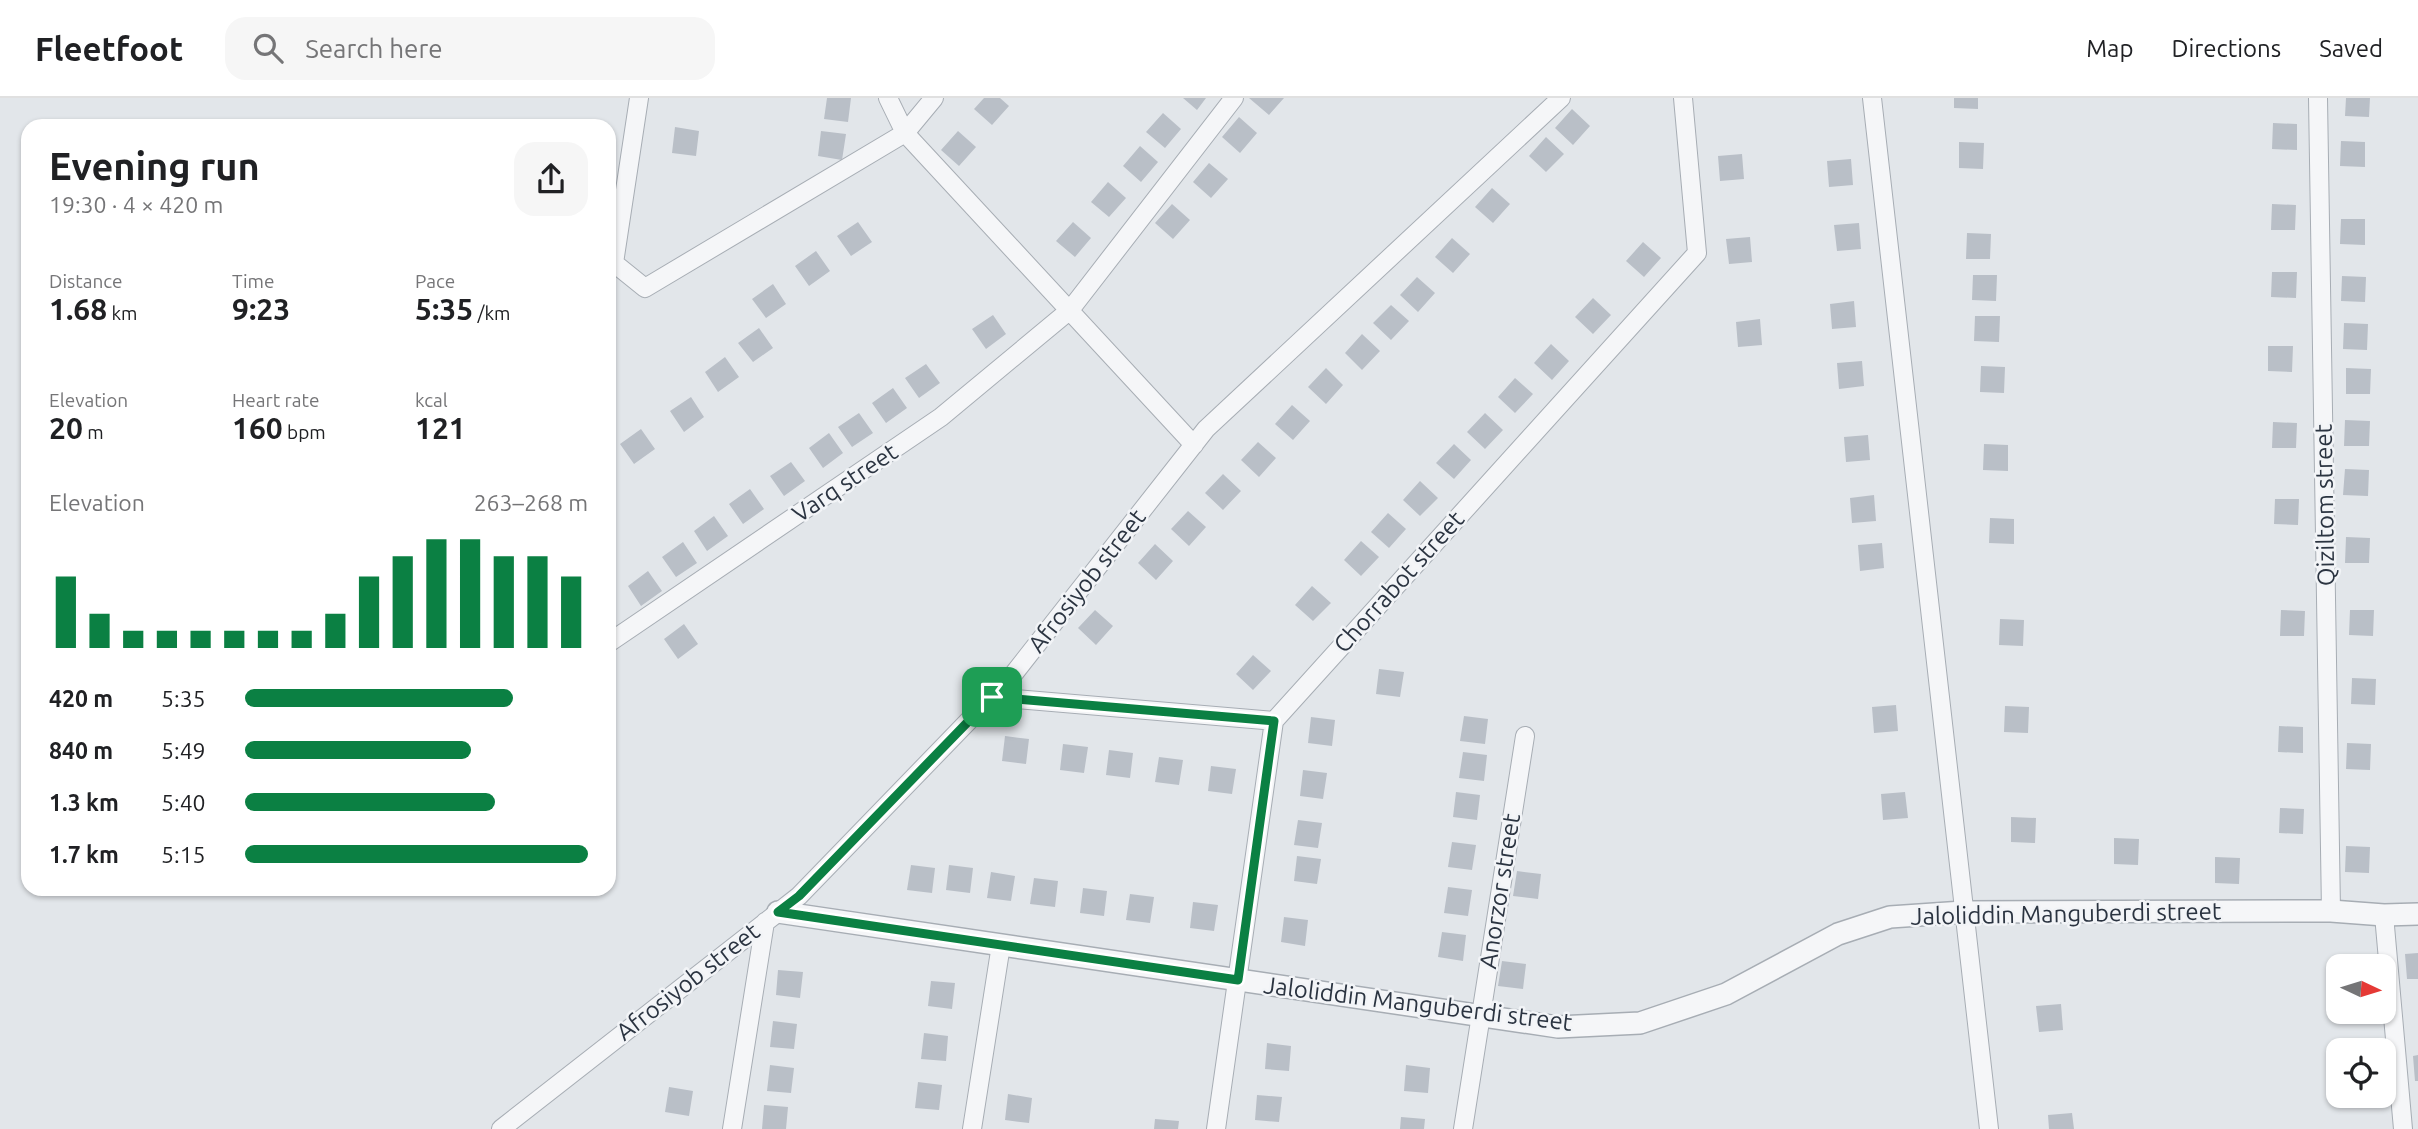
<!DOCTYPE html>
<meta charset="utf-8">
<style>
:root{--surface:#fff;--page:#f6f6f6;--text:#202124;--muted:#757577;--line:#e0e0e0;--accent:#0b8043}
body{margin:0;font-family:Ubuntu,sans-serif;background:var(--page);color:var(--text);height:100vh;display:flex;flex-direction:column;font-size:26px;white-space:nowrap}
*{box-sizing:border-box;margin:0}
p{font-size:23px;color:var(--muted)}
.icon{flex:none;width:38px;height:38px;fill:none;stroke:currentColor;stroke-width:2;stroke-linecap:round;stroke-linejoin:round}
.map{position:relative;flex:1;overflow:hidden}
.details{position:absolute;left:21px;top:21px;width:595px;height:777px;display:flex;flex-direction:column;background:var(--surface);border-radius:21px;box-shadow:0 2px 5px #0004}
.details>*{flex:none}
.needle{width:46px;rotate:94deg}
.buttons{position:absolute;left:2326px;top:856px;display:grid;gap:14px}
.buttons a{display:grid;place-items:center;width:70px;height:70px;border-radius:14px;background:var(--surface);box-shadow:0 2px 5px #0004;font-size:35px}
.pin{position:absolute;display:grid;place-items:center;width:60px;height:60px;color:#fff;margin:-30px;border-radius:14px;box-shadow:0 4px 10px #0006}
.round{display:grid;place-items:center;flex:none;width:74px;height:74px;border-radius:21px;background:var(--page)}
.overview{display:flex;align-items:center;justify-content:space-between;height:119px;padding:0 28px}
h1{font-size:38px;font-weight:700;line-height:52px}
.figures{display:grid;grid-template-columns:repeat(3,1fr);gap:10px;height:119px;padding:7px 28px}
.figures div{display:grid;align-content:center}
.figures b{font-size:30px;font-weight:700}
.figures small{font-size:19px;font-weight:400}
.figures p{font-size:19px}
.chart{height:196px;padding:14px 28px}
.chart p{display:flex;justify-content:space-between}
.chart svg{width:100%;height:126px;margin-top:7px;stroke:var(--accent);stroke-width:6}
ul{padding:0 28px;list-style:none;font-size:23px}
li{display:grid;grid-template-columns:112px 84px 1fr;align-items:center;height:52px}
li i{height:18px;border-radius:9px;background:var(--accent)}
header{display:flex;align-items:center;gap:42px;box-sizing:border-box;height:98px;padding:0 35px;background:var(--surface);border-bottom:2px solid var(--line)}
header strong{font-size:33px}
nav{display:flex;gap:38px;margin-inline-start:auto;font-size:24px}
.search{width:490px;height:63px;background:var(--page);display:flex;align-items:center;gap:18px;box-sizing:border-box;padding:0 24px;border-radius:21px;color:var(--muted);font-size:26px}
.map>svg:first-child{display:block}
.building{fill:#b9bfc7}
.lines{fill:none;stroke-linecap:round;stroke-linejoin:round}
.minor-casing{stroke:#a7adb4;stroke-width:20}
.tertiary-casing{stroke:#a7adb4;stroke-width:24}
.minor{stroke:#f5f6f8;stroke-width:18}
.tertiary{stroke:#f5f6f8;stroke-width:21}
.route-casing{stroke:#fff;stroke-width:14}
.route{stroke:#0b8043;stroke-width:9}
.labels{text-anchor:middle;stroke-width:5;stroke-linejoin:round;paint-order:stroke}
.street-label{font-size:24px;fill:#2b3441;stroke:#f2f4f7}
</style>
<header>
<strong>Fleetfoot</strong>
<div class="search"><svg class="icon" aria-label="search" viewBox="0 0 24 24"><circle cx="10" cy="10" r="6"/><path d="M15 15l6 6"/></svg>Search here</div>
<nav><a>Map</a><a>Directions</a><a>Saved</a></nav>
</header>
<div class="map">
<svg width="2418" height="1031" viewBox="0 0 2418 1031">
<rect width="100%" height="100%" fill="#e2e6ea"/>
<path class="building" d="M827 0H851L848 24 824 21Z
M984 0H1000L1009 8 992 27 974 11Z
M1183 0H1206L1197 12Z
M1249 0H1284L1269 17Z
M1954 0H1978V11L1954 10Z
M2346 0H2370L2369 19 2345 18Z
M1572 11 1590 28 1573 47 1555 30Z
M1163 15 1181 31 1165 50 1146 34Z
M1239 19 1257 35 1240 55 1222 39Z
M2273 25 2297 26V52L2272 51Z
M675 29 699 33 696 58 672 55Z
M821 33 846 36 842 62 818 58Z
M958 33 976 49 959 68 941 52Z
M1546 39 1564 56 1546 74 1529 58Z
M2341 43 2365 44V69L2340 68Z
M1959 44 1984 45 1983 71 1959 70Z
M1140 48 1158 64 1141 84 1123 68Z
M1742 56 1744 81 1720 83 1718 58Z
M1851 61 1853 87 1829 89 1827 63Z
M1209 65 1228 81 1211 100 1193 84Z
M1108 84 1126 100 1109 119 1091 104Z
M1492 90 1510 106 1493 125 1475 109Z
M1172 106 1190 122 1173 141 1155 125Z
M2272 106 2296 107 2295 132H2271Z
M2341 121H2365V147L2340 146Z
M858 124 872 144 851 158 837 138Z
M1073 124 1091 140 1075 159 1056 143Z
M1859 125 1861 151 1837 153 1834 127Z
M1967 135 1991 136 1990 161H1966Z
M1750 139 1752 164 1729 166 1726 141Z
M1452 140 1470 156 1453 175 1435 159Z
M1643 144 1661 160 1644 179 1626 163Z
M816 153 830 173 809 188 795 168Z
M2272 174H2297L2296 200 2271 199Z
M1973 177H1997L1996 203 1972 202Z
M2342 178 2366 179 2365 204 2341 203Z
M1417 179 1435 195 1418 214 1400 197Z
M773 186 786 206 766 220 752 201Z
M1593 200 1611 217 1593 236 1575 219Z
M1854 203 1856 229 1832 231 1830 206Z
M1391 207 1409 223 1391 242 1373 225Z
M993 217 1006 236 986 251 972 231Z
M1975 218H2000L1999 244 1974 243Z
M1760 221 1762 247 1738 249 1736 224Z
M2344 225 2368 226 2367 252 2343 251Z
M759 230 773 250 753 264 738 245Z
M1362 236 1380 253 1362 272 1345 255Z
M1551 246 1569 263 1552 282 1534 265Z
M2268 248H2293L2292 274 2268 273Z
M725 259 739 279 718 294 705 274Z
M1862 263 1864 288 1839 291 1837 265Z
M926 266 940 285 919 300 905 280Z
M1981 268 2005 269 2004 295 1980 294Z
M1326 270 1343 287 1326 306 1308 289Z
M2346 270 2371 271 2370 296H2346Z
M1515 280 1533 296 1515 315 1498 299Z
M893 290 907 310 886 325 872 305Z
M691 299 704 319 684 334 670 313Z
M1292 307 1310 323 1293 342 1275 326Z
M859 315 873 335 852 349 838 329Z
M1485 315 1503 332 1485 351 1467 334Z
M2345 322 2370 323 2369 348H2344Z
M2273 324 2297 325 2296 350H2272Z
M641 331 655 351 634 366 620 346Z
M829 335 843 355 823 370 809 350Z
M1868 337 1870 362 1846 364 1844 339Z
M1258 344 1276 360 1259 379 1241 362Z
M1454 346 1471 362 1454 381 1436 365Z
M1984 346 2008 347V373L1983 372Z
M791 364 805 383 784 398 770 378Z
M2345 371 2369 372 2368 398 2343 397Z
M1223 376 1241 393 1223 412 1205 395Z
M1420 383 1438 400 1420 418 1403 402Z
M750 391 764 411 743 426 729 406Z
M1874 397 1876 423 1852 425 1850 400Z
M2275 401H2299L2298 427 2274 426Z
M1188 413 1206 429 1189 448 1171 431Z
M1388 415 1406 431 1389 450 1371 434Z
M714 418 728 438 707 453 694 433Z
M1990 420 2014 421V446L1989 445Z
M2346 439 2370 440 2369 465H2345Z
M1361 443 1379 459 1361 478 1344 462Z
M683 444 697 465 676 479 662 459Z
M1882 445 1884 470 1860 473 1858 447Z
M1155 446 1173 463 1156 482 1138 465Z
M648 473 662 493 641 508 628 488Z
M1312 488 1331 505 1313 523 1295 507Z
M1095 512 1113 528 1096 547 1078 530Z
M2281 512 2305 513 2304 538H2280Z
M2350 512H2374L2373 538 2349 537Z
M2000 521 2024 522 2023 548 1999 547Z
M684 526 698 546 678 561 664 541Z
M1253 557 1271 573 1253 592 1236 576Z
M1379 571 1404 574 1400 599 1376 596Z
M2352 580 2376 581 2375 607 2351 606Z
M1896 607 1898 633 1874 635 1872 609Z
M2005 608 2029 609 2028 635 2004 634Z
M1464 618 1488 621 1485 646 1460 643Z
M1311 619 1335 622 1332 648 1308 645Z
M2279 628 2303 629V655L2278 654Z
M1005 638 1029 641 1026 666 1002 663Z
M2347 645 2371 646 2370 672 2346 671Z
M1063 646 1088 649 1084 675 1060 672Z
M1109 652 1133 655 1130 680 1106 677Z
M1463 654 1487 657 1484 683 1459 680Z
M1159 659 1183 662 1179 687 1155 684Z
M1211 668 1236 671 1232 696 1208 693Z
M1303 672 1327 675 1323 701 1300 698Z
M1456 694 1480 697 1477 722 1453 719Z
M1905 694 1908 720 1883 722 1881 696Z
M2280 710 2304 711 2303 736 2279 735Z
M2011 719 2036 720 2035 745 2011 744Z
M1298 722 1322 725 1318 750 1294 747Z
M2114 740 2139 741 2138 767 2114 766Z
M1452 744 1476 747 1472 772 1448 769Z
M2346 748 2370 749 2369 775 2345 774Z
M1297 758 1321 761 1317 786 1294 783Z
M2215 759 2240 760 2239 786 2215 785Z
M911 767 935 770 932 795 907 792Z
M949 767 973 770 970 795 946 792Z
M1517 773 1541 776 1538 801 1513 798Z
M991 774 1015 778 1011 803 987 800Z
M1034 780 1058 783 1055 809 1030 806Z
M1448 789 1472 792 1468 818 1444 815Z
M1083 790 1107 793 1104 818 1080 815Z
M1130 796 1154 799 1150 825 1126 822Z
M1193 804 1218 807 1214 833 1190 830Z
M1284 819 1308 822 1305 848 1281 844Z
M1442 834 1466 837 1463 863 1438 859Z
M2418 855V881H2407L2405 856Z
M1502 863 1526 866 1523 891 1498 888Z
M778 872 803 874 800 900 776 897Z
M931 883 955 885 952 911 928 908Z
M2332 886H2338V912H2334Z
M2061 906 2063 932 2039 934 2036 908Z
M773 923 797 926 794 951 770 949Z
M924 935 948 938 946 963 921 961Z
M1267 945 1291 948 1289 973 1265 971Z
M2418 957V983H2415L2413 958Z
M770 967 794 970 791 995 767 993Z
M1406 967 1430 970 1428 995 1404 993Z
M918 984 942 987 939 1012 915 1010Z
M669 989 693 993 689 1018 665 1014Z
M1008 996 1032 1000 1029 1025 1005 1022Z
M1257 997 1282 999 1279 1024 1255 1022Z
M764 1007 788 1009 786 1031H762Z
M2072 1015 2074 1031H2049L2048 1017Z
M1401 1019 1425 1021 1424 1031H1400Z
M1155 1021 1179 1023 1178 1031H1154Z"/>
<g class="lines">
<defs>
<path id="minor" d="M639 0 614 165 645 190 905 35 934 0
M888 0 905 35 1194 347
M1872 0 1989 1031
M2318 0 2331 813
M610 544 941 319 1070 212 1234 0
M992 599 1274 623
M2384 817 2403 1031
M501 1031 799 798 1012 578 1206 331 1561 0
M732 1031 765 824
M972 1031 1001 847
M1216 1031 1274 623 1697 155 1683 0
M1463 1031 1525 638"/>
<path id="tertiary" d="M778 814 1558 929 1640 925 1726 896 1838 836 1890 819 1963 814 2331 813 2384 817 2418 816"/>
</defs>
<use href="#minor" class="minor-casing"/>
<use href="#tertiary" class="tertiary-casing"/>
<use href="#minor" class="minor"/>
<use href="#tertiary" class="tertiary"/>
</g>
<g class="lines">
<defs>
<path id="route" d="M992 599 1274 623 1238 882 778 814 799 798Z"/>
</defs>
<use href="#route" class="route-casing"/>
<use href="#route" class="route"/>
</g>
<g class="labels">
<g class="street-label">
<text transform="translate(845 385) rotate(-34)" y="8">Varq street</text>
<text transform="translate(2325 407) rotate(-91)" y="8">Qiziltom street</text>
<text transform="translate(1087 483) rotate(-52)" y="8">Afrosiyob street</text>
<text transform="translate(1399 484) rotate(-48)" y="8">Chorrabot street</text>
<text transform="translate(1500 793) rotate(-81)" y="8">Anorzor street</text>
<text transform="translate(2066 816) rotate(-1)" y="8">Jaloliddin Manguberdi street</text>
<text transform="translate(688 884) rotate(-38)" y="8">Afrosiyob street</text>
<text transform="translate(1418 906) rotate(7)" y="8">Jaloliddin Manguberdi street</text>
</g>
</g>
</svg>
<div class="buttons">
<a><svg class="needle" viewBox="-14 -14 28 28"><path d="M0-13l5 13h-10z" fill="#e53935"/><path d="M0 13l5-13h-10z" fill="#757577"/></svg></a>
<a><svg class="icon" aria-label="locate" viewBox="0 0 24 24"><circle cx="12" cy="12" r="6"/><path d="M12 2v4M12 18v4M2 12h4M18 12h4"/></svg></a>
</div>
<div class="pin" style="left:992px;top:599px;background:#1e9e55"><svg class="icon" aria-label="arrive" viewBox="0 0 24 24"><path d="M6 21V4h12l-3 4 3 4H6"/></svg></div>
<section class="details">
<div class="overview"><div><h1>Evening run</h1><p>19:30 · 4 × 420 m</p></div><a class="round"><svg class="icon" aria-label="share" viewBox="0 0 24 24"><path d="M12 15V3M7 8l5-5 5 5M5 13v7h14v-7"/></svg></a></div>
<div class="figures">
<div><p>Distance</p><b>1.68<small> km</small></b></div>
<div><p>Time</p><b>9:23</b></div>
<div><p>Pace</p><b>5:35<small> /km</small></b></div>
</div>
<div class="figures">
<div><p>Elevation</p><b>20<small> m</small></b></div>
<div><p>Heart rate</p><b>160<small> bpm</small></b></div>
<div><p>kcal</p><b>121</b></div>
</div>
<div class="chart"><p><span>Elevation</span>263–268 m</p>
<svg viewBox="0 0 160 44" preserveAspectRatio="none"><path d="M5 44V19M15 44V32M25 44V38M35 44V38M45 44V38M55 44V38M65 44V38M75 44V38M85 44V32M95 44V19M105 44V12M115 44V6M125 44V6M135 44V12M145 44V12M155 44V19"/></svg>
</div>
<ul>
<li><b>420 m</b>5:35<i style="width:78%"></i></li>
<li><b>840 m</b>5:49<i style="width:66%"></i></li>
<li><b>1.3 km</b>5:40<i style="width:73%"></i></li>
<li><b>1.7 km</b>5:15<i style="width:100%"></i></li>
</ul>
</section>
</div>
